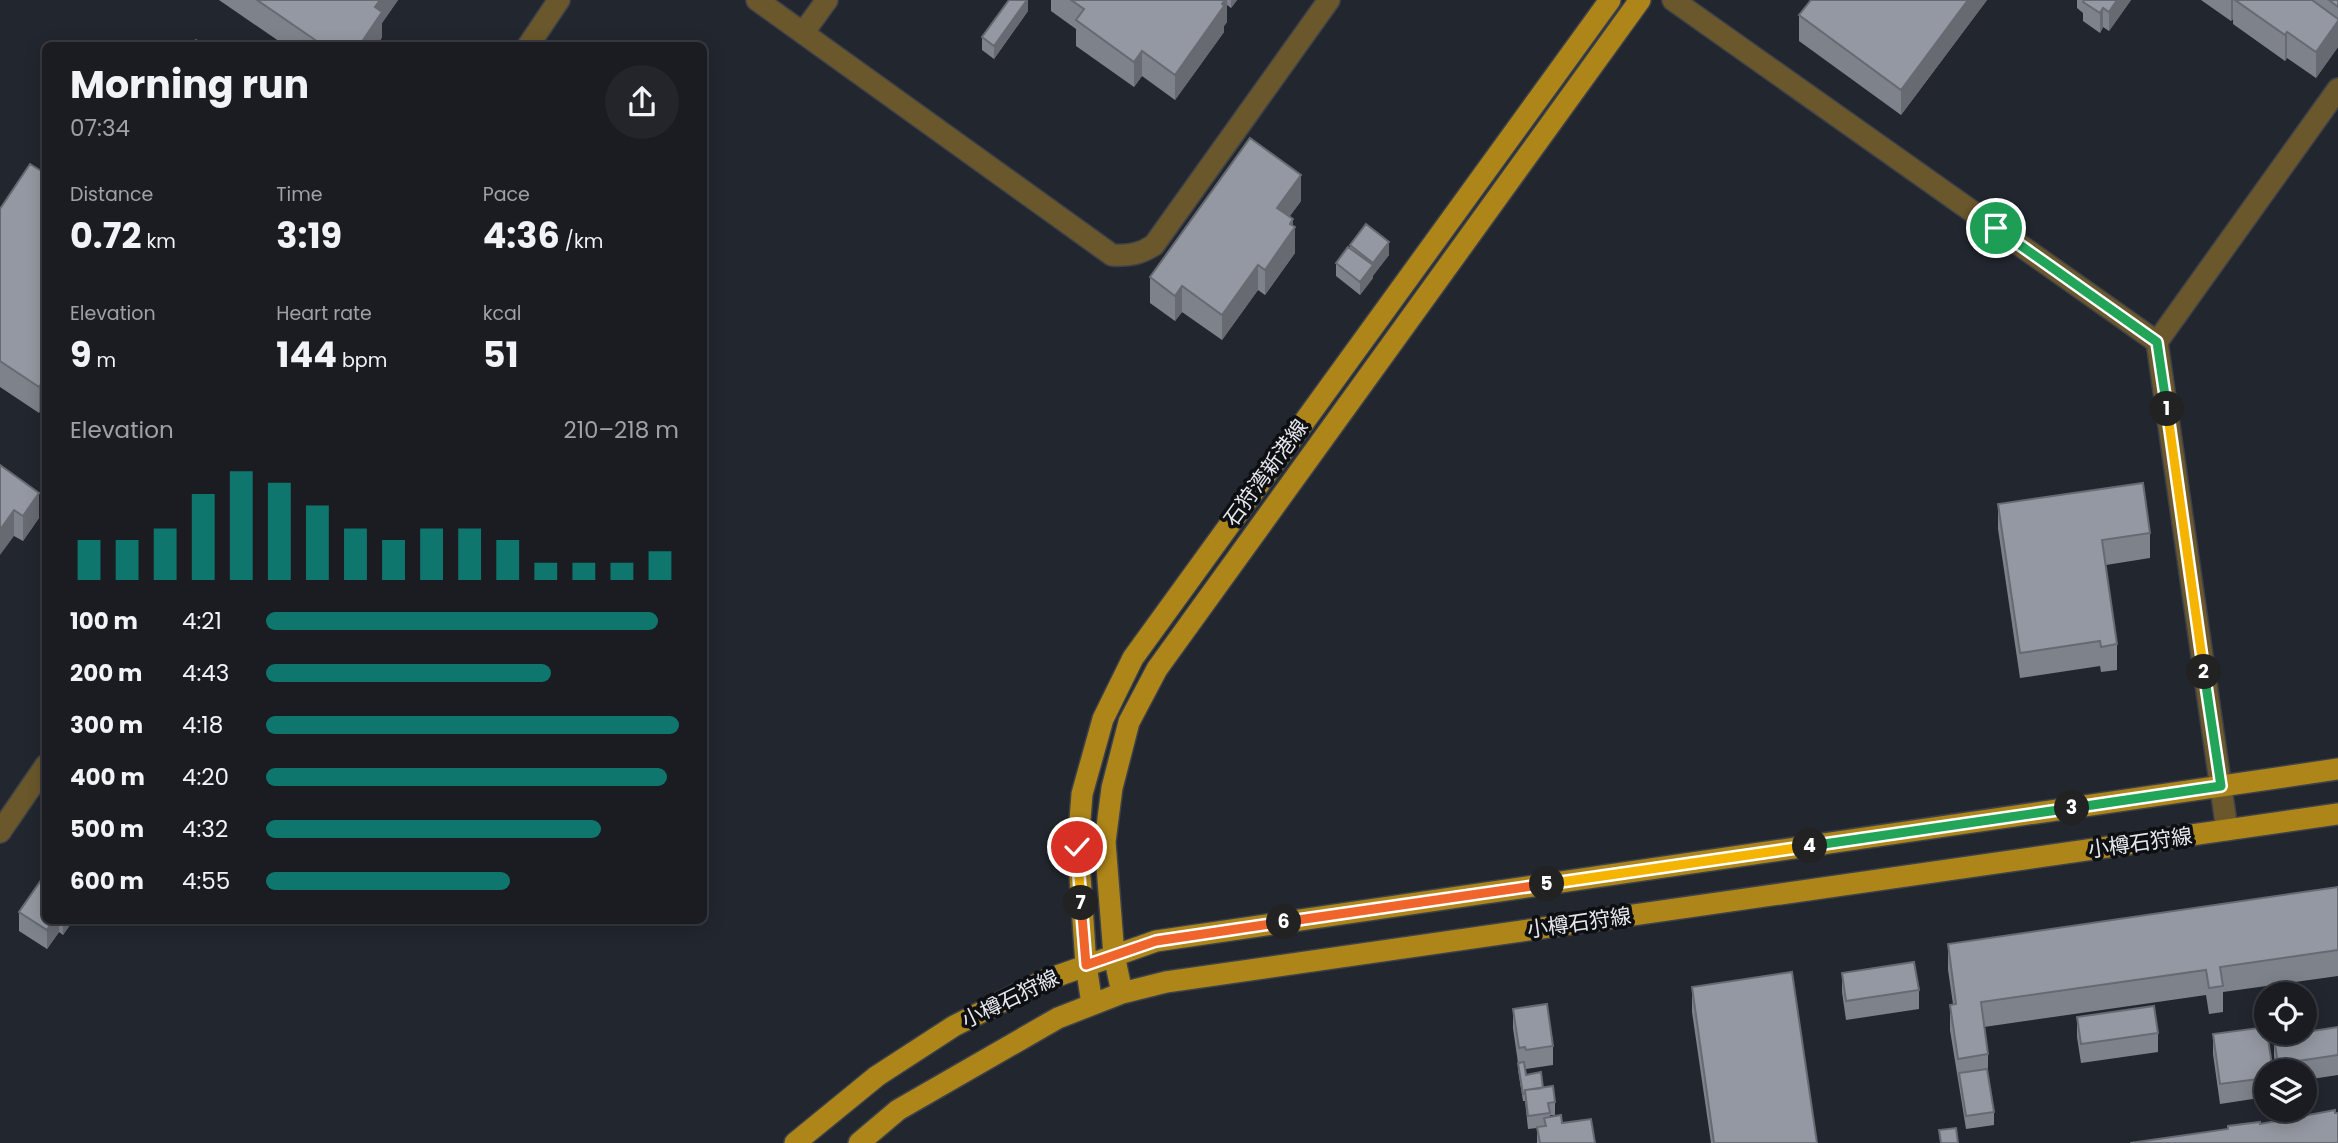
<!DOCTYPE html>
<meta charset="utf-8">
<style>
:root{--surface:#1a1c22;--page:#23252a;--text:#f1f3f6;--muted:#9fa1a5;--line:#383a40;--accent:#0f766e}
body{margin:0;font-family:Poppins,"Noto Sans JP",sans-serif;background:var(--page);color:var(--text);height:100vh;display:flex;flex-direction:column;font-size:26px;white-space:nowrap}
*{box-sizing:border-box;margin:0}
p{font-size:23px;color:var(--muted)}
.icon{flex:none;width:38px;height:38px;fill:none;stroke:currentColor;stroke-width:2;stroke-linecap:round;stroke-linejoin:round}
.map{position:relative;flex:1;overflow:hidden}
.sheet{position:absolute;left:42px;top:42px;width:665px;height:882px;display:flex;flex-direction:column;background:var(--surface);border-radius:10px;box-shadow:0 4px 18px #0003,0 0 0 2px var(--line)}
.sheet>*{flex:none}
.buttons{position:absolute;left:2254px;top:982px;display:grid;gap:14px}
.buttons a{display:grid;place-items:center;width:63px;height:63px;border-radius:50%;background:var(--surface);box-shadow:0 4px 18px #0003,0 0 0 2px var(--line);font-size:35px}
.pin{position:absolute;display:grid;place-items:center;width:60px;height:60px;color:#fff;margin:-30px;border:4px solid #fff;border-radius:50%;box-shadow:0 2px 7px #0007}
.km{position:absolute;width:35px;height:35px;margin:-18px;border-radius:50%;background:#222;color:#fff;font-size:19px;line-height:35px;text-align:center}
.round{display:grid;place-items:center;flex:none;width:74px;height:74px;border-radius:37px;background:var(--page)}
.headline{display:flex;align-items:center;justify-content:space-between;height:119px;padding:0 28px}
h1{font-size:38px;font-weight:700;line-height:52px}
.metrics{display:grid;grid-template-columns:repeat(3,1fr);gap:10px;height:119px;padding:7px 28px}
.metrics div{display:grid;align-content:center}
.metrics b{font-size:35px;font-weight:700}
.metrics small{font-size:19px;font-weight:400}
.metrics p{font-size:19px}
.chart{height:196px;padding:14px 28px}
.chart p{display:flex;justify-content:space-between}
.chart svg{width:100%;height:126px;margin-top:7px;stroke:var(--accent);stroke-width:6}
ul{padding:0 28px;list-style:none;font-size:23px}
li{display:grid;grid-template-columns:112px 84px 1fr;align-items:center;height:52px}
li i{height:18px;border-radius:9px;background:var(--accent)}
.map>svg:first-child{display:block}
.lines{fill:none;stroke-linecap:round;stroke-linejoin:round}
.minor-casing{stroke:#3d4149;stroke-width:24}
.major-casing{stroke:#3d4149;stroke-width:24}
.minor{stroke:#6a572b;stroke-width:21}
.major{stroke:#ad8518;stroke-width:21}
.wall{fill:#7e838b}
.shaded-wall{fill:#676a71}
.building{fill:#9398a2;stroke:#676a71;stroke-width:2}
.split-1-casing{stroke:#fff;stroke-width:14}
.split-2-casing{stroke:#fff;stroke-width:14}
.split-3-casing{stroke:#fff;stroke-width:14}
.split-4-casing{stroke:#fff;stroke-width:14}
.split-5-casing{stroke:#fff;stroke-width:14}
.split-6-casing{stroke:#fff;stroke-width:14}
.split-7-casing{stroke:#fff;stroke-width:14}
.split-8-casing{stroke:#fff;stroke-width:14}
.split-1{stroke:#22a559;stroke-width:9}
.split-2{stroke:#f5b400;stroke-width:9}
.split-3{stroke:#22a559;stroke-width:9}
.split-4{stroke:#22a559;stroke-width:9}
.split-5{stroke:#f5b400;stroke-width:9}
.split-6{stroke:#f0652b;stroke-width:9}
.split-7{stroke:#f0652b;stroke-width:9}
.split-8{stroke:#f5b400;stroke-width:9}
.labels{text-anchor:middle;stroke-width:7;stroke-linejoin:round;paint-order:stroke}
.street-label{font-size:21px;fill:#e5e8ed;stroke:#0d0f13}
</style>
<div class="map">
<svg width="2338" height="1143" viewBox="0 0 2338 1143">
<rect width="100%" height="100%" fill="#22262e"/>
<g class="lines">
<defs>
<path id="minor" d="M757 0 1112 255C1129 256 1141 254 1154 245L1329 0
M1673 0 2157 342
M803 33 827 0
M528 46 559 0
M2227 830 2157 342 2338 89
M0 832 46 765"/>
<path id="major" d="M1122 993 1114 955 1105 842 1112 788 1129 722 1157 669 1640 0
M1092 1004 1086 965 1078 847 1082 794 1103 719 1133 658 1610 0
M795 1143 877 1076 954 1026 1043 981 1156 941 2338 769
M859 1143 898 1110 1058 1018 1122 993 1166 982 2338 814"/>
</defs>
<use href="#minor" class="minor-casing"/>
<use href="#major" class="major-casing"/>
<use href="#minor" class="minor"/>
<use href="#major" class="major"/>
</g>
<path class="wall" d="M219 0H398L382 23V37L377 46H286Z
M1028 0V11L994 59 982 50V37Z
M1051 0H1237L1231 8 1227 5V22L1224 26V32L1175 100 1142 76 1134 87 1076 46V29L1051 11Z
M1987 0 1901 115 1799 41V15Z
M2077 0H2131L2109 31 2103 27 2100 33 2083 21V13L2077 8Z
M2201 0H2338V47L2316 78 2287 58 2285 61 2233 24V19L2231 21Z
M46 174 39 413 0 387V209Z
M1301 201 1289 217 1293 226 1295 253 1265 295 1258 290 1222 340 1182 312 1175 321 1150 303V277Z
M1350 245 1389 255 1373 275V278L1360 295 1336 276V263L1350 248Z
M0 465 39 518 23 541 14 536Z
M1998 504 2150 533V558L2106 565 2117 644V670L2101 672 2100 666 2020 678 1998 529Z
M2338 887V976L2223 992V1012L2209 1014 2206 995 1984 1027 1988 1054V1077L1994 1112V1125L1966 1129 1950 1030V1005L1953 1004 1948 970V944Z
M19 912 46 920H70V925L63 935 59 932 47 949 19 931Z
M1842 973 1919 990V1009L1846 1020 1842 992Z
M1692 987 1817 1143H1711L1692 1012Z
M1513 1009 1553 1046V1065L1526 1069 1525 1066 1526 1075 1543 1088 1555 1102V1115H1550V1117L1595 1143H1537V1128L1528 1129 1525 1101H1523L1518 1070V1063L1513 1028Z
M2077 1017 2158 1033V1052L2081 1063 2077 1037Z
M2338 1027V1075L2305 1080V1071H2276L2274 1056V1037Z
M2213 1034 2266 1071V1097L2220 1104 2213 1054Z"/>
<path class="shaded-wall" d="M380 0H398L382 23V37L377 46H359L375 7Z
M1027 0H1028V11L994 59V46Z
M1225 0H1227V22L1224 26V32L1175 100V75Z
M1231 0H1237L1231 8Z
M1968 0H1987L1901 115V90Z
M2117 0H2131L2109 31V12Z
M2231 0H2233V19L2231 21Z
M2103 8V27L2100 33V13Z
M2338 21V47L2316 78V52Z
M2287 32V58L2285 61V35Z
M1142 51V76L1134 87V62Z
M1301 175V201L1277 234V208Z
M1293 219V231L1295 227V253L1265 295V270Z
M1389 242V255L1373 276V263Z
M1258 265V290L1222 340V315Z
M1373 265V278L1360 295V282Z
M1182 286V312L1175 321V296Z
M46 377V402L39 413V387Z
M39 493V518L23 541V516Z
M14 510V536L0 555V530Z
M53 920H59V932L47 949V930Z
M63 920H70V925L63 935Z"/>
<path class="building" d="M257 0H380L375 7 382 12 359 46H324Z
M1009 0H1027L994 46 982 37Z
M1071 0H1225L1222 4 1224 6 1175 75 1142 51 1134 62 1076 20 1084 9Z
M1811 0H1968L1901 90 1799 15Z
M2084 0H2117L2109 12 2103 8 2100 13 2083 2Z
M2235 0H2312L2338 19V21L2316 52 2287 32 2285 35Z
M2329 0H2338V7Z
M196 40 204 46H191Z
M1250 138 1301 175 1277 208 1293 219 1290 224 1295 227 1265 270 1258 265 1222 315 1182 286 1175 296 1150 277Z
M30 164 46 174V377L39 387 0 361V209Z
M1366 224 1389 242 1373 263 1350 245Z
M1348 247 1373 265 1360 282 1336 263Z
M0 465 39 493 23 516 14 510 0 530Z
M2143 483 2150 533 2102 540 2117 644 2101 647 2100 641 2020 653 1998 504Z
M46 873V920H53L47 930 19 912Z
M2338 887V950L2220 967 2223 986 2209 988 2206 970 1981 1002 1988 1054 1958 1059 1950 1005 1956 1004 1948 944Z
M1914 962 1919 990 1846 1001 1842 973Z
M1792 972 1817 1143H1714L1692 987Z
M1547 1004 1553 1046 1526 1050 1525 1047 1519 1048 1513 1009Z
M2154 1006 2158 1033 2081 1044 2077 1017Z
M2266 1027 2273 1071H2266V1078L2220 1084 2213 1034Z
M2338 1027V1055L2278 1064 2274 1037Z
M1524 1062 1526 1075 1541 1072 1543 1088 1525 1090V1094H1523L1518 1063Z
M1987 1069 1994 1112 1966 1116 1959 1073Z
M1553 1086 1555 1102 1548 1103 1550 1113 1528 1116 1525 1090Z
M2335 1110V1113H2338V1143H2130L2228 1129V1126L2260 1122V1124Z
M1561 1115 1562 1123 1591 1119 1595 1143H1540L1537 1127 1546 1126 1544 1118Z
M1956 1128 1958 1143H1941L1939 1130Z"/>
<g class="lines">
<defs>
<path id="split-1" d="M1996 228 2157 342 2167 409"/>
<path id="split-2" d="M2167 409 2204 672"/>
<path id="split-3" d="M2072 808 2221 786 2204 672"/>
<path id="split-4" d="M1810 846 2072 808"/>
<path id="split-5" d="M1547 884 1810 846"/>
<path id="split-6" d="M1284 922 1547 884"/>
<path id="split-7" d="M1081 903 1086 965 1156 941 1284 922"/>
<path id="split-8" d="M1077 847 1081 903"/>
</defs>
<use href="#split-1" class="split-1-casing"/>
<use href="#split-2" class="split-2-casing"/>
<use href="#split-3" class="split-3-casing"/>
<use href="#split-4" class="split-4-casing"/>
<use href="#split-5" class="split-5-casing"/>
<use href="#split-6" class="split-6-casing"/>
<use href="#split-7" class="split-7-casing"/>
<use href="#split-8" class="split-8-casing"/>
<use href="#split-1" class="split-1"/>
<use href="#split-2" class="split-2"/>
<use href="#split-3" class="split-3"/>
<use href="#split-4" class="split-4"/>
<use href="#split-5" class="split-5"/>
<use href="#split-6" class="split-6"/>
<use href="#split-7" class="split-7"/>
<use href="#split-8" class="split-8"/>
</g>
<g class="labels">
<g class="street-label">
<text transform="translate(1266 473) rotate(-54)" y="7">石狩湾新港線</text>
<text transform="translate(2140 843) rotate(-8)" y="7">小樽石狩線</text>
<text transform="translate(1579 923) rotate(-8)" y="7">小樽石狩線</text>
<text transform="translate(1010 999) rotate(-26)" y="7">小樽石狩線</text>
</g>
</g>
</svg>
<div class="buttons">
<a><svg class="icon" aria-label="locate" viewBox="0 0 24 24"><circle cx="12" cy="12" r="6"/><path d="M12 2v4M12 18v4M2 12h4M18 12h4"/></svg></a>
<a><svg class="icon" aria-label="layers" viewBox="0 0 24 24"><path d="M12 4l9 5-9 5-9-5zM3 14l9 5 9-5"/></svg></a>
</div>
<div class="pin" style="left:1996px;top:228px;background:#1e9e55"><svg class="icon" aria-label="arrive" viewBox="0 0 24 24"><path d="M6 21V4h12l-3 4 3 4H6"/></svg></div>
<div class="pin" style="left:1077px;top:847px;background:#d93025"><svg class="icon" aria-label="check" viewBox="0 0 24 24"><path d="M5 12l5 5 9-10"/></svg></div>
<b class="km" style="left:2167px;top:409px">1</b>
<b class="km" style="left:2204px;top:672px">2</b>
<b class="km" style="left:2072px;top:808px">3</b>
<b class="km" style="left:1810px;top:846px">4</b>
<b class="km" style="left:1547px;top:884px">5</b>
<b class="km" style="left:1284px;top:922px">6</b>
<b class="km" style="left:1081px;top:903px">7</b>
<section class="sheet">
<div class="headline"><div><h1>Morning run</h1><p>07:34</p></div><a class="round"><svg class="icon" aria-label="share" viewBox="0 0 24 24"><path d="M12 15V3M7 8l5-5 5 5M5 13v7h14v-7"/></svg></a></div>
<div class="metrics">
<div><p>Distance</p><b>0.72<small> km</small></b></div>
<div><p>Time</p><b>3:19</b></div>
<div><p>Pace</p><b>4:36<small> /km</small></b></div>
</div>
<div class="metrics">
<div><p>Elevation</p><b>9<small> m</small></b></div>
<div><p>Heart rate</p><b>144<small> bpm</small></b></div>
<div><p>kcal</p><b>51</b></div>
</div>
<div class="chart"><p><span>Elevation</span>210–218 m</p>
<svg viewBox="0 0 160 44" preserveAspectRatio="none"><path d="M5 44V30M15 44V30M25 44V26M35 44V14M45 44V6M55 44V10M65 44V18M75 44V26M85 44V30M95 44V26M105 44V26M115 44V30M125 44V38M135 44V38M145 44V38M155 44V34"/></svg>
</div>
<ul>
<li><b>100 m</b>4:21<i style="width:95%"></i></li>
<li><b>200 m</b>4:43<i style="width:69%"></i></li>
<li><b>300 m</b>4:18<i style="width:100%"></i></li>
<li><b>400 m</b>4:20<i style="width:97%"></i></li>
<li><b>500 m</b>4:32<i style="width:81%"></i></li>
<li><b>600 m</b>4:55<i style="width:59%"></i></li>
</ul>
</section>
</div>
